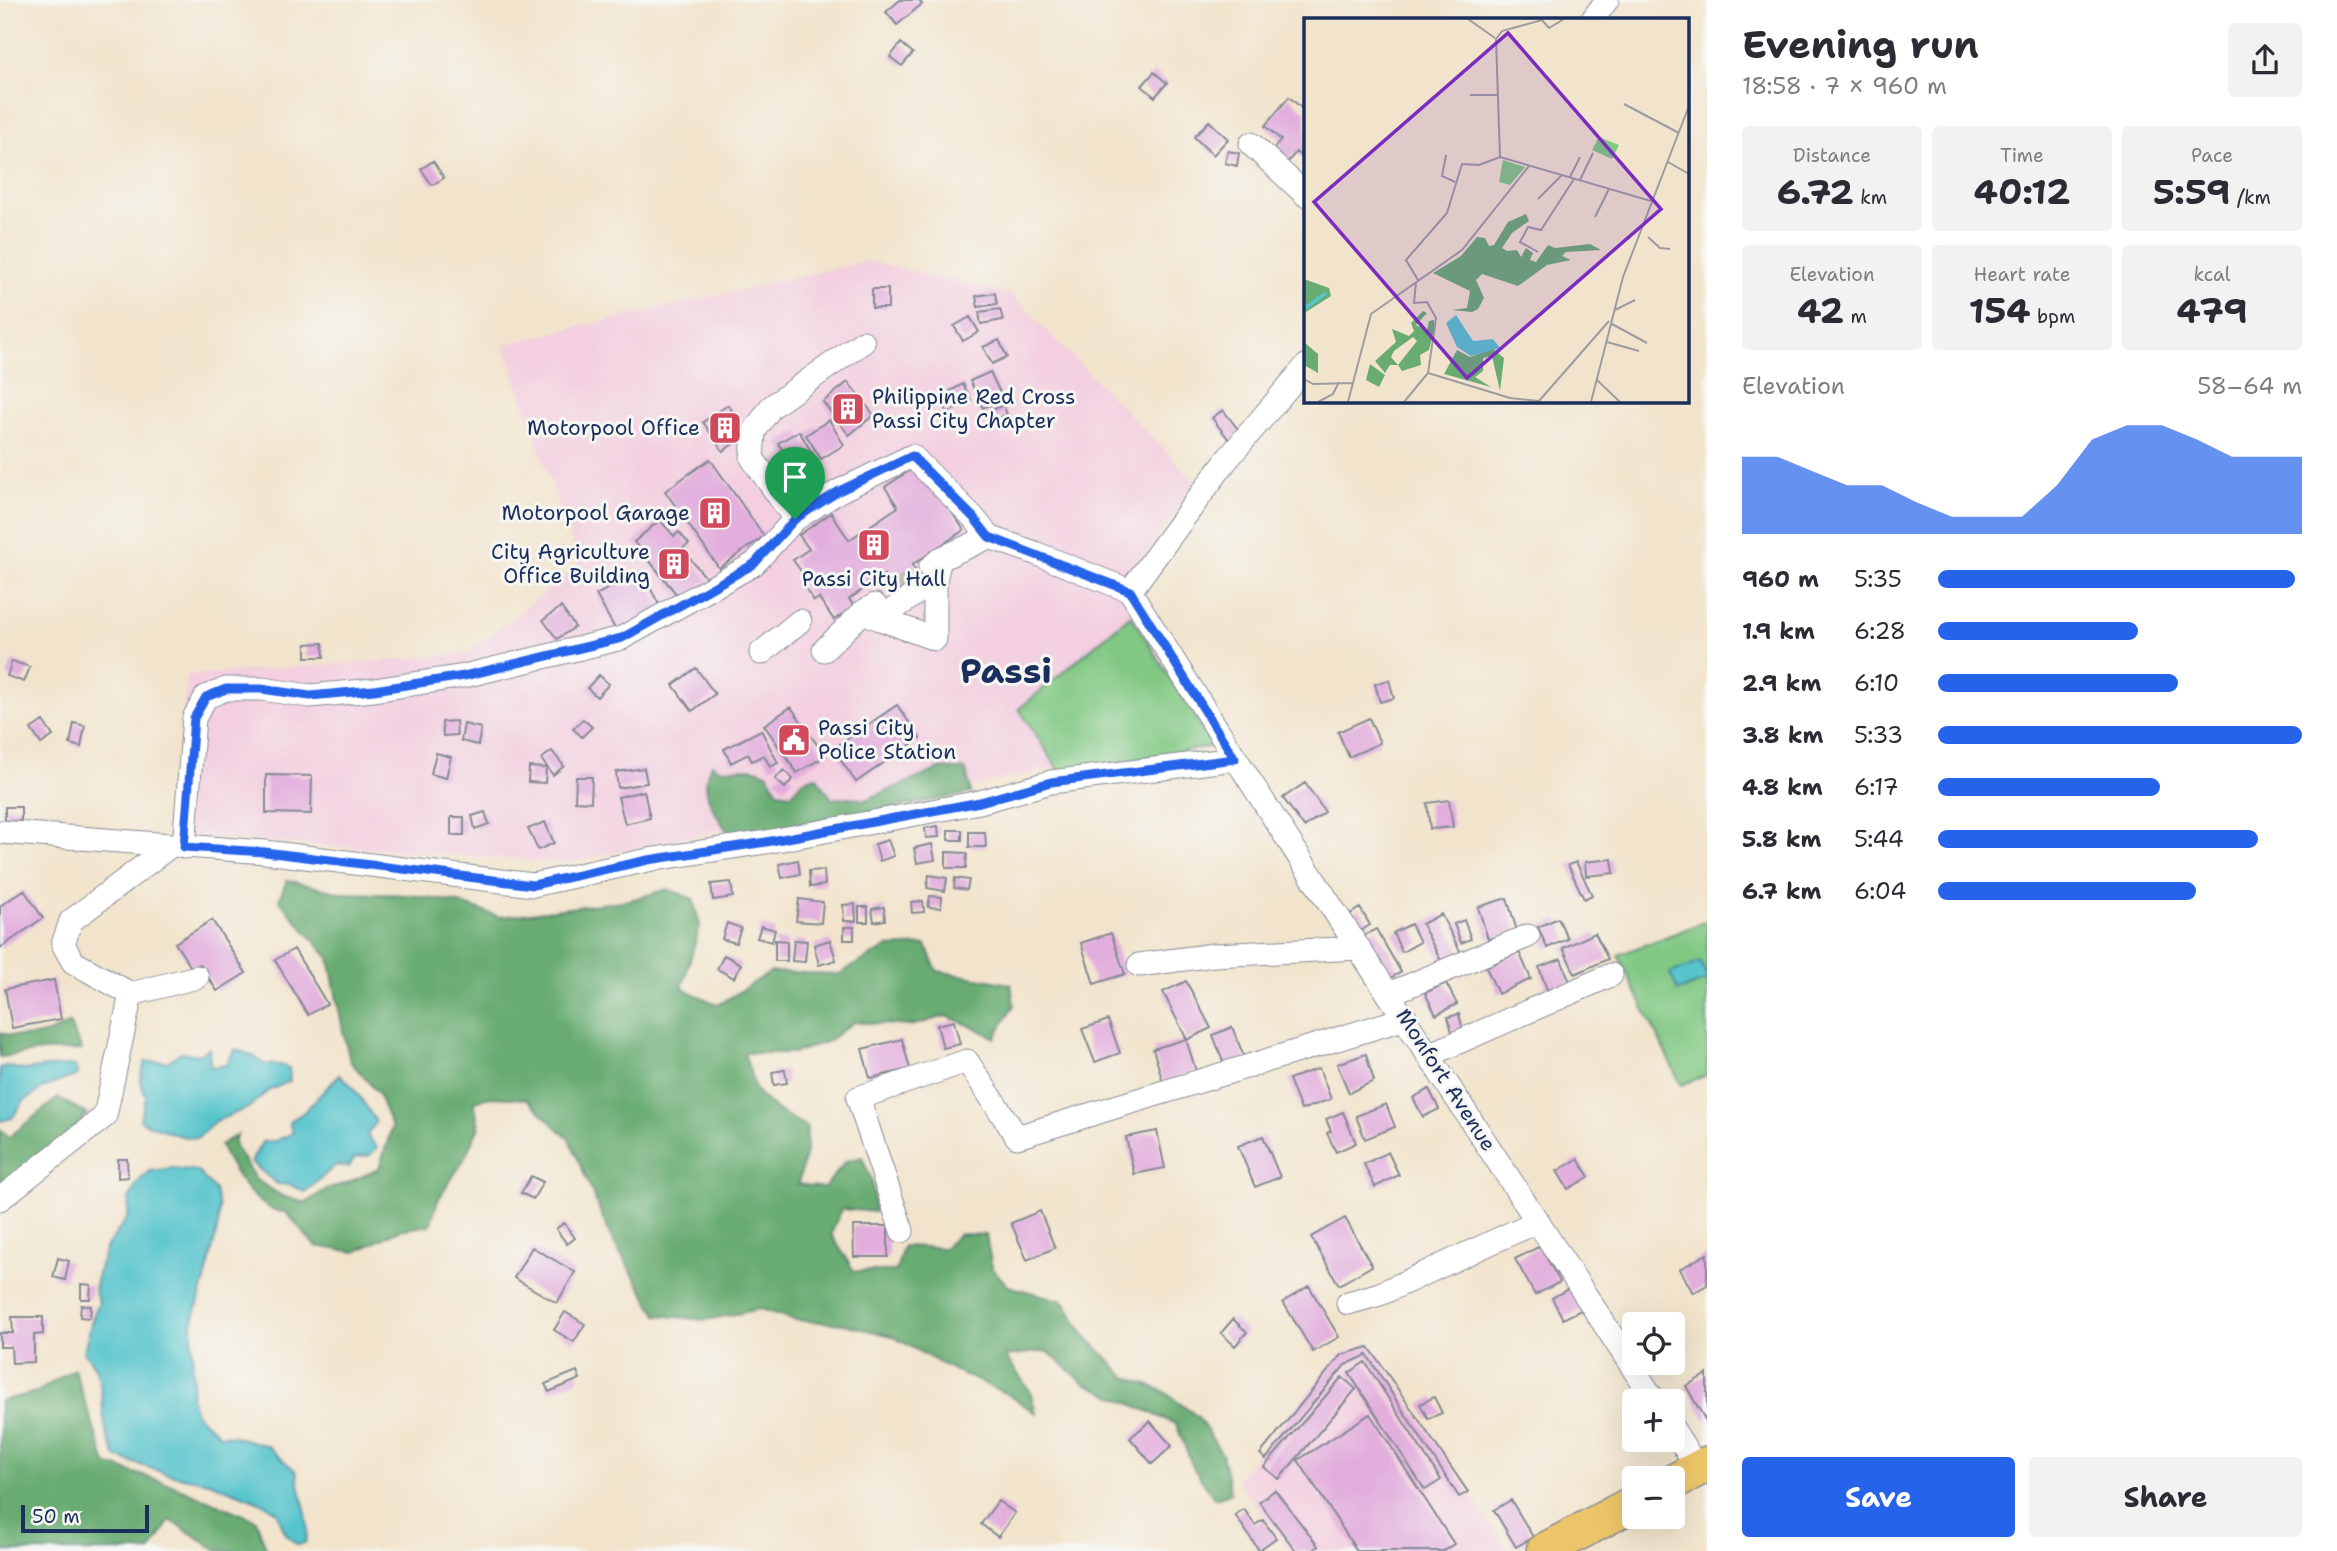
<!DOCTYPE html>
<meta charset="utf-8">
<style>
:root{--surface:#fff;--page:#f2f2f3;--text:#2b2b33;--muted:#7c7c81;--accent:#2563eb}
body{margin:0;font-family:"Shantell Sans",sans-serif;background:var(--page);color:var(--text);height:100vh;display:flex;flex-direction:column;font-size:26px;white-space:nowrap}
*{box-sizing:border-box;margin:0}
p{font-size:23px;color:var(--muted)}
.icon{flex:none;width:38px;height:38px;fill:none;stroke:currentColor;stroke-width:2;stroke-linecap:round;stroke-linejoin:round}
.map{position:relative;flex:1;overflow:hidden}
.side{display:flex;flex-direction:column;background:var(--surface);width:630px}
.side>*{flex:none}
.controls{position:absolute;left:1622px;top:1312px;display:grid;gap:14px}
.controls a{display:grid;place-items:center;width:63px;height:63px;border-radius:7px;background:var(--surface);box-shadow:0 7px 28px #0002;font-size:35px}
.scale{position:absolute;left:21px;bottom:18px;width:128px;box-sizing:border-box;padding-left:7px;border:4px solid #1b2f5e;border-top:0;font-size:19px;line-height:24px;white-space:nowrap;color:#1b2f5e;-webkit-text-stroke:5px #f6f6f2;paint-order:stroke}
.pin{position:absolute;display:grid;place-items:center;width:60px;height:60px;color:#fff;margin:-72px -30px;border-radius:50% 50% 50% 0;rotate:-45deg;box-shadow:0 0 7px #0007}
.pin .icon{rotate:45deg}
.round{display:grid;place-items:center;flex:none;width:74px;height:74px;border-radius:7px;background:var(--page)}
.headline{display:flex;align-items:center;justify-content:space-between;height:119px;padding:0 35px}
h1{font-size:38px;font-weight:700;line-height:52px}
.stats{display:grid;grid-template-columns:repeat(3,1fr);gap:10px;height:119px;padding:7px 35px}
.stats div{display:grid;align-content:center;border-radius:7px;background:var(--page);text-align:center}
.stats b{font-size:35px;font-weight:700}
.stats small{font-size:19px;font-weight:400}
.stats p{font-size:19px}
.chart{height:196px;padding:14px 35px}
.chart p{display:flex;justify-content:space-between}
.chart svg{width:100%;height:126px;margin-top:7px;fill:var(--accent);opacity:.7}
.action{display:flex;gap:14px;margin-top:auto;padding:14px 35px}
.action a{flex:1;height:80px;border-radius:7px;background:var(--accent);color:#fff;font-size:28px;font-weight:700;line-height:80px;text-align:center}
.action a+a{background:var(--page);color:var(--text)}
ul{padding:0 35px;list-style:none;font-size:23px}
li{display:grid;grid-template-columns:112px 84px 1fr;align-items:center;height:52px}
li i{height:18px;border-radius:9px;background:var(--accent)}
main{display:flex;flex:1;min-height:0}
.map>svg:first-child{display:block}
.built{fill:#f3cfdf}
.green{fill:#81c883;stroke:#4e7c70;stroke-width:2}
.forest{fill:#68ac71;stroke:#426e68;stroke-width:2}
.water{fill:#57c4cc;stroke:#397a95;stroke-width:2}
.building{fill:#e2aedd}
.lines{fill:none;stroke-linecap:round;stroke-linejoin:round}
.minor-tunnel{stroke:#c7c0b6;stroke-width:23;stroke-dasharray:23 11;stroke-linecap:butt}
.minor-casing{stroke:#868a95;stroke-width:25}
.highway-casing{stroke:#868a95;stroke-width:38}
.minor{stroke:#fff;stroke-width:23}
.highway{stroke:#edc569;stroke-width:35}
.route-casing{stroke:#fff;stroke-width:14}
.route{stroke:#2563eb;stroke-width:9}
.labels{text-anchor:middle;stroke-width:6;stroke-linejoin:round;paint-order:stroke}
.poi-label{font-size:21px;fill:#1b2f5e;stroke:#f6f6f2;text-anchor:end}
.street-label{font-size:21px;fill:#1b2f5e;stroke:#f6f6f2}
.town-label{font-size:35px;font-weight:bold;fill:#1b2f5e;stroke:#f6f6f2}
.inset-river{fill:none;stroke:#57c4cc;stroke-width:3.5}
.inset-road{fill:none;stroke:#9c9ca0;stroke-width:2}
.view{fill:#7b2cbf;fill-opacity:0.15;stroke:#7b2cbf;stroke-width:3.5}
.inset-edge{fill:none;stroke:#1b2f5e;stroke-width:3.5}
</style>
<main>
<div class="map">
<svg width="1707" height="1551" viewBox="0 0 1707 1551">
<rect width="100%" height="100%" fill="#f6f6f2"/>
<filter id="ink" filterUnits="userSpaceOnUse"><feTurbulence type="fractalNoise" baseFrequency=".0143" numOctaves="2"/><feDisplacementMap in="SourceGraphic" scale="14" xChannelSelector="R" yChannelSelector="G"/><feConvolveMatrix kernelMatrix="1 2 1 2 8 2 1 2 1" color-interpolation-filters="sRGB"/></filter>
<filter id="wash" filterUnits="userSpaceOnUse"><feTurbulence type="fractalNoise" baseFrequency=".00686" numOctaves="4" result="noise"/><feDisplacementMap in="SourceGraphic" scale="28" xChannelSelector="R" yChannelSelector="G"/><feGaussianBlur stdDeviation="1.57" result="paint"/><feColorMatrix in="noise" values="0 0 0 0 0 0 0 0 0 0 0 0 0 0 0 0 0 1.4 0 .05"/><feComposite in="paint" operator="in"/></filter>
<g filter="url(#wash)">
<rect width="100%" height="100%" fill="#f2e4cc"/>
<path class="built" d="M867 261 1011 294 1196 482 1120 592 1212 734 973 786 744 825 567 863 169 835 187 675 467 654 579 565 504 344Z
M1370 1341 1506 1548 1500 1551H1290L1237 1479 1340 1354Z"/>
<path class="green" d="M1131 615 1213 746 1060 772 1019 709Z
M1707 921V1075L1681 1085 1618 955Z"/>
<path class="forest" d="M712 764 719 769 753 768 767 773 778 792 792 794 802 781 816 776 832 799 849 797 865 800 942 768 966 770 971 793 733 839C718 818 695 789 712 764Z
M287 880 341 893 410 895 459 903 500 917 630 900 668 889 693 899 700 925 682 988 718 1005 771 972 839 974 887 947 926 945 937 971 1011 984 1014 1005 995 1038 974 1027 946 1016 910 1026 854 1022 828 1041 794 1053H744L756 1091 776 1110 807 1127 806 1151 798 1184 824 1188 846 1161 862 1157 872 1181 875 1212 842 1209 831 1234 854 1271H896L903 1246 944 1248 959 1234 986 1235 992 1268 1008 1286 1064 1301 1083 1333 1124 1376 1163 1391 1198 1417 1222 1454 1231 1493 1214 1498 1193 1467 1176 1424 1084 1383 1047 1351 1005 1356 1030 1391 1036 1413 1007 1394 945 1366 892 1336 844 1324 795 1320 760 1309 706 1320 657 1315 612 1239 570 1140 527 1099 491 1097 474 1101 479 1127 463 1161 438 1200 430 1225 399 1230 356 1252 315 1246 286 1212C256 1212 231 1169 220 1145L237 1135 234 1141 235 1146 255 1179 282 1196 306 1203 325 1190 349 1182 379 1169 392 1127 378 1093 350 1061 343 1031 329 958 279 900Z
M69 1023 82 1050 42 1051 0 1057V1033C27 1040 45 1037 69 1023Z
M58 1098 87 1114 47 1160 0 1190V1129L9 1137Z
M74 1369 106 1464 169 1484 256 1520 267 1551H219L170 1520 151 1551H0V1401L37 1392Z"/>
<path class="water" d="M1701 962 1707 980 1678 991 1670 973Z
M209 1048 210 1067 226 1065 235 1049 253 1056 264 1064 280 1065 289 1068 290 1081 268 1091 248 1108 216 1121 197 1138 180 1136 142 1122 140 1119 146 1098 140 1080 145 1062 169 1061 181 1052 198 1055Z
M6 1066 23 1070 48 1067 75 1066 78 1075 43 1088 24 1101 12 1118 0 1121V1068Z
M339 1075C350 1080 369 1110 376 1122L367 1135 377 1148 370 1155 354 1158 349 1167 336 1165 305 1192 291 1185 277 1184 251 1162 262 1142 275 1141 293 1133 289 1122 304 1112Z
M172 1168 197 1171 215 1190 219 1208 218 1226 206 1277 192 1324 193 1380 191 1397 196 1414 220 1435 234 1436 267 1446 297 1472C299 1496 313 1520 305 1543L298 1545C285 1536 282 1528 278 1513L265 1504 209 1482 168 1474 116 1457C112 1447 106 1436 105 1425 100 1399 105 1371 83 1352 89 1336 90 1318 99 1303L94 1290 100 1265 107 1246 128 1217 129 1200 136 1184 150 1171Z"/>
<g id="blocks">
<path class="building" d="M900 0H919L922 4 897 25 886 12Z
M901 43 913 53 902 66 890 57Z
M1154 72 1167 83 1155 97 1142 86Z
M1289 97 1306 112V161L1296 152 1287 163 1272 150 1281 140 1265 126Z
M1209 121 1228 139 1213 155 1194 137Z
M1228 151 1239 153 1237 166 1225 163Z
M433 161 444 178 432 185 421 169Z
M872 289H888V308H872Z
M995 293 997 304 978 307 976 296Z
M1000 309 1003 320 981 324 979 312Z
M970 317 979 332 963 341 954 326Z
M999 340 1007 357 992 364 983 347Z
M990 372 1003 399 983 408 970 381Z
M848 382 874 415 849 435 823 402Z
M963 384 971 400 948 413 940 397Z
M728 405 748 434 723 451 703 422Z
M1003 405 1007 414 990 422 986 413Z
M1223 410 1241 433 1230 441 1212 418Z
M829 420 844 445 821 459 806 435Z
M799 431 818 463 798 475 778 443Z
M710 459 764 536 719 568 665 491Z
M919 464 964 530 912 565 925 584 901 600 884 575 849 599 854 606 834 620 819 598 814 601 801 582 806 578 793 560 809 549 799 535 831 513 849 540 898 507 885 487Z
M660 520 674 536 679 532 689 544 682 549 708 580 682 601 634 542Z
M641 571 662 610 618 634 596 595Z
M561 607 575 627 557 639 543 620Z
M323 643 324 657H306V644Z
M12 661 30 667 24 682 7 676Z
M696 668 715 694 692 711 673 685Z
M599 675 609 684 597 697 587 688Z
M1389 680 1394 698 1380 702 1375 684Z
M897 705 920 738 856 782 833 749Z
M791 707 825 756 797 773 764 725Z
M1369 718 1380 743 1349 757 1338 732Z
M583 719 592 727 582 737 573 729Z
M43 721 53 736 41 744 31 729Z
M456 721 457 735 443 736 442 722Z
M74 723 85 726 81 747 70 744Z
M464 724 481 728 478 745 461 741Z
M761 730 778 763 770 767 764 755 752 761 748 754 731 763 724 749Z
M552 751 564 766 553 775 541 759Z
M436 753 451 757 446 778 431 774Z
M529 767 546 768 545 783 528 782Z
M644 768 647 783 618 788 616 772Z
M784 770 793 779 785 788 775 779Z
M266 775 312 776 311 814 266 813Z
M576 777H592L591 802 575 801Z
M1305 783 1325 812 1304 827 1283 798Z
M644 791 650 818 625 824 618 797Z
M1449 800 1453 827 1430 829 1427 803Z
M5 807H21V821H5Z
M485 812 489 824 475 829 472 816Z
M451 817H464V835H451Z
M545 822 554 843 538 850 528 829Z
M938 826 939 837 926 838 925 828Z
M948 830H962V840H948Z
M969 832H985L986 847H969Z
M888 840 894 856 880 861 875 844Z
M932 844 935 860 917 863 914 848Z
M946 852 967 853 966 868H946Z
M1612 859 1614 873 1586 876 1585 862Z
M798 860 800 874 782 878 779 864Z
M1576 862 1592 895 1584 899 1568 865Z
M824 870 825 885 810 887 809 871Z
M929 875 947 878 945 891 927 888Z
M955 878 969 880 967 890 954 888Z
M731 882 733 897 713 900 711 884Z
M24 890 43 918 0 948V906Z
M930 896 942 897 941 908 928 907Z
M1507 898 1517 931 1488 939 1478 907Z
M799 899 823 902 821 923 796 921Z
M923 901 924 912 912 913 911 902Z
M855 904 856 921H844L843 905Z
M859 907H868V922H859Z
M884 907 885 920 874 922 872 909Z
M1360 908 1370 925 1360 931 1350 914Z
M1441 914 1461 953 1442 963 1422 924Z
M1558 918 1568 939 1547 948 1538 927Z
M212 920 246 973 217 991 200 964 192 969 175 943Z
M1464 920 1471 939 1461 943 1454 924Z
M727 923 741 928 736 943 722 939Z
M1411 924 1420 942 1402 952 1393 933Z
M761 926 775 930 772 942 757 938Z
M844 927H854V940H844Z
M1376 929 1401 972 1389 979 1364 936Z
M1111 933 1125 974 1094 984 1081 943Z
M1595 933 1608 959 1575 974 1563 948Z
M775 940 787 941V961H775Z
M794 940 807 941 805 962 792 961Z
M830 940 836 960 819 965 814 945Z
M294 949 327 1004 308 1015 275 960Z
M1519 952 1531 979 1498 994 1486 967Z
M724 955 741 964 734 978 717 969Z
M1561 959 1570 982 1547 990 1539 967Z
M54 980 61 1019 12 1028 5 989Z
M1186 981 1211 1028 1187 1040 1163 992Z
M1446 983 1457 1004 1436 1015 1425 993Z
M1459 1014 1463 1030 1452 1032 1448 1017Z
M1108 1020 1120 1053 1095 1062 1082 1029Z
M954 1021 960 1044 943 1048 937 1025Z
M1232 1027 1247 1064 1227 1072 1213 1035Z
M902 1039 910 1069 870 1078 862 1049Z
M1186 1039 1196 1071 1163 1082 1153 1049Z
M1366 1054 1374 1081 1349 1093 1337 1064Z
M1319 1068 1331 1099 1301 1110 1289 1079Z
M785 1070 787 1083 774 1085 772 1072Z
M1429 1089 1439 1109 1423 1117 1413 1098Z
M1386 1104 1395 1127 1365 1139 1356 1116Z
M1343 1112 1356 1143 1336 1152 1327 1133 1331 1131 1326 1119Z
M1157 1131 1165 1168 1134 1174 1126 1137Z
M1263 1136 1280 1177 1255 1187 1238 1146Z
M1388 1152 1399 1175 1375 1187 1364 1164Z
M118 1159H127L128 1177 118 1178Z
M1578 1159 1589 1177 1568 1189 1557 1171Z
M531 1176 543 1182 533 1199 521 1193Z
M1040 1211 1055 1248 1027 1260 1011 1223Z
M1345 1218 1372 1266 1339 1285 1311 1237Z
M564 1223 575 1238 567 1244 556 1229Z
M853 1226H888V1257H854Z
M1540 1246 1560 1282 1535 1295 1515 1259Z
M532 1247 575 1272 557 1303 514 1278Z
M1707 1254V1285L1693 1293 1680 1269Z
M58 1258 69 1261 65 1280 53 1277Z
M81 1284 91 1285 90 1299H81Z
M1309 1286 1339 1337 1313 1352 1283 1302Z
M1570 1288 1581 1310 1563 1319 1552 1298Z
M81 1305 91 1306 90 1318 80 1317Z
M565 1312 585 1324 574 1342 554 1330Z
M12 1317H43V1334L34 1335V1362L12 1363 11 1347H0V1333H13Z
M1233 1319 1247 1332 1235 1346 1221 1333Z
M1369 1347 1468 1492 1459 1497 1367 1355 1345 1365 1266 1459 1260 1454 1341 1355Z
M1365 1362 1441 1480 1425 1490 1349 1373Z
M577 1371 580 1379 549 1392 545 1384Z
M1707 1374V1423L1686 1386Z
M1342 1377 1356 1389 1279 1479 1264 1467Z
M1434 1397 1442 1413 1428 1419 1420 1404Z
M1370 1414 1454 1544 1443 1551H1357L1298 1460Z
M1150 1421 1172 1446 1152 1464 1130 1438Z
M1275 1490 1318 1546 1312 1551H1296L1259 1502Z
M1511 1500 1533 1537 1516 1547 1494 1510Z
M998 1501 1015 1513 998 1537 981 1524Z
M1244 1509 1255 1525 1263 1520 1276 1538 1259 1550 1235 1515Z"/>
</g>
</g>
<g filter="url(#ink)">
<use href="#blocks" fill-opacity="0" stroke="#868a95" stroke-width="2"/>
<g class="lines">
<path class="minor-tunnel" d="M896 592 920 576"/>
<defs>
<path id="minor" d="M1593 19 1607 0
M1251 144 1306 195
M795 519 752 458 754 432 771 407 863 342
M989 537 1035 553 1130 591
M930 568 940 559 989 537
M1130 591C1300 864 1480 1132 1655 1402
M1130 591 1225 462 1306 366
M863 612 880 619 935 580 940 559
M880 619 935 639V580
M824 650 863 612 875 605
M761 653 800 621
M0 832 265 852 533 885 648 860 766 842 980 802 1051 782 1235 759
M184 847 194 718 206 697 226 689H262L310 696 374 690 464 676 622 638 754 564 795 519 839 491 912 456 974 518 989 537
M1139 965 1214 955 1359 948
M131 994 197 977
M1389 994 1528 936
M1429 1055 1611 975
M0 1199 105 1116 131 994 73 962 63 944 71 921 170 846
M902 1231 858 1098 967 1061 1017 1137 1406 1018
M1348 1303 1380 1294 1538 1221
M1673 1429 1698 1469"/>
<path id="highway" d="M1673 1482 1707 1464
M1544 1551 1634 1503"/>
</defs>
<use href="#minor" class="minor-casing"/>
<use href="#highway" class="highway-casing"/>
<use href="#minor" class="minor"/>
<use href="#highway" class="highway"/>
</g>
</g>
<g class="lines" filter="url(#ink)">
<defs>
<path id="route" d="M912 456 974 518 989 537 1130 591 1235 759 1051 782 980 802 766 842 648 860 533 885 265 852 184 847 194 718 206 697 226 689H262L310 696 374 690 464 676 622 638 754 564 795 519 839 491Z"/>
</defs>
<use href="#route" class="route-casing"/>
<use href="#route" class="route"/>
</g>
<defs>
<symbol id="building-square" viewBox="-11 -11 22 22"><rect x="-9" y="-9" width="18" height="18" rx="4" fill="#d1495b" stroke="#f6f6f2"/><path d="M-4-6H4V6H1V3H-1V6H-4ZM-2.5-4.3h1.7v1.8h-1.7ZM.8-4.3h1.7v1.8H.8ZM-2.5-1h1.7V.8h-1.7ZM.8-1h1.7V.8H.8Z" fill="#fff"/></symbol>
<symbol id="civic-square" viewBox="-11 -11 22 22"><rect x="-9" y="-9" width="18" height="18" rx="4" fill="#d1495b" stroke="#f6f6f2"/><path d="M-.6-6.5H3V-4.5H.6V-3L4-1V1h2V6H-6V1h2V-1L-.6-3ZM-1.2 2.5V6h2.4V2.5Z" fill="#fff"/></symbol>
</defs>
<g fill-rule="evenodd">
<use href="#building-square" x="829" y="390" width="38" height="38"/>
<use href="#building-square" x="706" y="409" width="38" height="38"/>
<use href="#building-square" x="696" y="494" width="38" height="38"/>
<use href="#building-square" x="855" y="526" width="38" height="38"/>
<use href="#building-square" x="655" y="545" width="38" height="38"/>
<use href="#civic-square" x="775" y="721" width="38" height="38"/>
</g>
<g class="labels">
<g class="poi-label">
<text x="872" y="404" text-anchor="start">Philippine Red Cross<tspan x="872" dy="24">Passi City Chapter</tspan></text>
<text x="700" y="435">Motorpool Office</text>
<text x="690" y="520">Motorpool Garage</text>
<text x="650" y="559">City Agriculture<tspan x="650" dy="24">Office Building</tspan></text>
<text x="874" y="586" text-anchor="middle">Passi City Hall</text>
<text x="818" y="735" text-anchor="start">Passi City<tspan x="818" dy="24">Police Station</tspan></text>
</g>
<g class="street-label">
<text transform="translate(1446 1080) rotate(57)" y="7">Monfort Avenue</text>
</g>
<g class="town-label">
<text x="1006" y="683">Passi</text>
</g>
</g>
<g transform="translate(1304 18)">
<rect width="385" height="385" fill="#f2e4cc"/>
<path d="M295 119 315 127 308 141 288 132ZM199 142 221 149 206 167 195 164Z" fill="#81c883"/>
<path d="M222 196 225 203 208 215 198 230 203 233 213 232 217 239 222 230 229 235 226 242 232 244 244 227 251 230 286 226 297 232 262 234 258 238 267 242 243 247 214 268 178 256 172 262 180 280 174 291 168 294 148 292 163 290 166 273 129 255 157 238 173 219 181 220 185 228 190 227 204 204ZM0 261 25 270 27 278 2 294ZM119 293 123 295 112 307 123 312 125 303 130 302V311L125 332 116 337 117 347 98 353 94 347H86L81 355 71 343 92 324 88 311 105 318 110 313 107 305ZM109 319 113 323 94 347 87 339 90 333ZM0 324 14 336V355L0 347ZM189 331 200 340 196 373 188 338 179 340V353L171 359 187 369 140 356 153 332 166 339ZM66 346 81 357 75 369 62 362Z" fill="#68ac71" fill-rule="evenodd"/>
<path d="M152 297 169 323 189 321 196 330 167 338 153 329 142 305Z" fill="#57c4cc"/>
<path class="inset-river" d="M0 291 22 275"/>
<path class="inset-road" d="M164 1 191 20M237 1 245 10 260 1M166 77H194M320 86 375 115M142 137 138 158 151 164M196 139 192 21 198 13 238 2M196 139 347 183M364 144 385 156M266 159 276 139M276 162 289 135M234 181 258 157M291 199 305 171M344 219 356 230 366 231M234 234 216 224 224 209 237 212 270 161M114 262 102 242 143 195 158 146 175 147 196 139M311 292 331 282M308 306 343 325M303 324 335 333M124 355 206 380 235 383M0 361 9 366 49 365M293 362 316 384M235 383 305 303M14 384 29 376 35 364M44 384 67 296 158 232 225 148M100 384 124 355 132 300 123 284 110 285 112 264M287 384 319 259 385 88"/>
<path class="view" d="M204 15 357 191 163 360 10 184Z"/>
<rect width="385" height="385" class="inset-edge"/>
</g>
</svg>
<div class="controls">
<a><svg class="icon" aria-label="locate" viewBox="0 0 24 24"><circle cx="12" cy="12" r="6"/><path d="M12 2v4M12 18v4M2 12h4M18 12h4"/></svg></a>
<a>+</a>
<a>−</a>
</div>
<div class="scale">50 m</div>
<div class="pin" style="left:795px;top:519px;background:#1e9e55"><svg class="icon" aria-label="arrive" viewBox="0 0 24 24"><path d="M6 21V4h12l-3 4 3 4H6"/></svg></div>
</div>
<section class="side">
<div class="headline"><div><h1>Evening run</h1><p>18:58 · 7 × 960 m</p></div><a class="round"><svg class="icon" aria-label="share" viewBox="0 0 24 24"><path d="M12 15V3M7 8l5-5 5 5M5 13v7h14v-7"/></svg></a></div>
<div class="stats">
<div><p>Distance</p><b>6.72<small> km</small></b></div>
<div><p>Time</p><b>40:12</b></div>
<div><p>Pace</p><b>5:59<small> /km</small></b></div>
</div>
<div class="stats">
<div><p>Elevation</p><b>42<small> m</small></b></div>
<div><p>Heart rate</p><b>154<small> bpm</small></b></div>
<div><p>kcal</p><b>479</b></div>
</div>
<div class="chart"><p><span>Elevation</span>58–64 m</p>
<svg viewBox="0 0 160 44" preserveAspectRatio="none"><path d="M0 44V17L10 17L20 22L30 27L40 27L50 33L60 38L70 38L80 38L90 27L100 11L110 6L120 6L130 11L140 17L150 17L160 17V44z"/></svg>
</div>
<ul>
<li><b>960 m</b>5:35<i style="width:98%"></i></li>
<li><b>1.9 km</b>6:28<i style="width:55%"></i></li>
<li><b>2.9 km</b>6:10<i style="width:66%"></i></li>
<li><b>3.8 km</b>5:33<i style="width:100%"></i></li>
<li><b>4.8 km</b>6:17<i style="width:61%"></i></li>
<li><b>5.8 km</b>5:44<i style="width:88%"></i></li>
<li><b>6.7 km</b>6:04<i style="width:71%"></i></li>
</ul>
<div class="action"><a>Save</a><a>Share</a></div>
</section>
</main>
